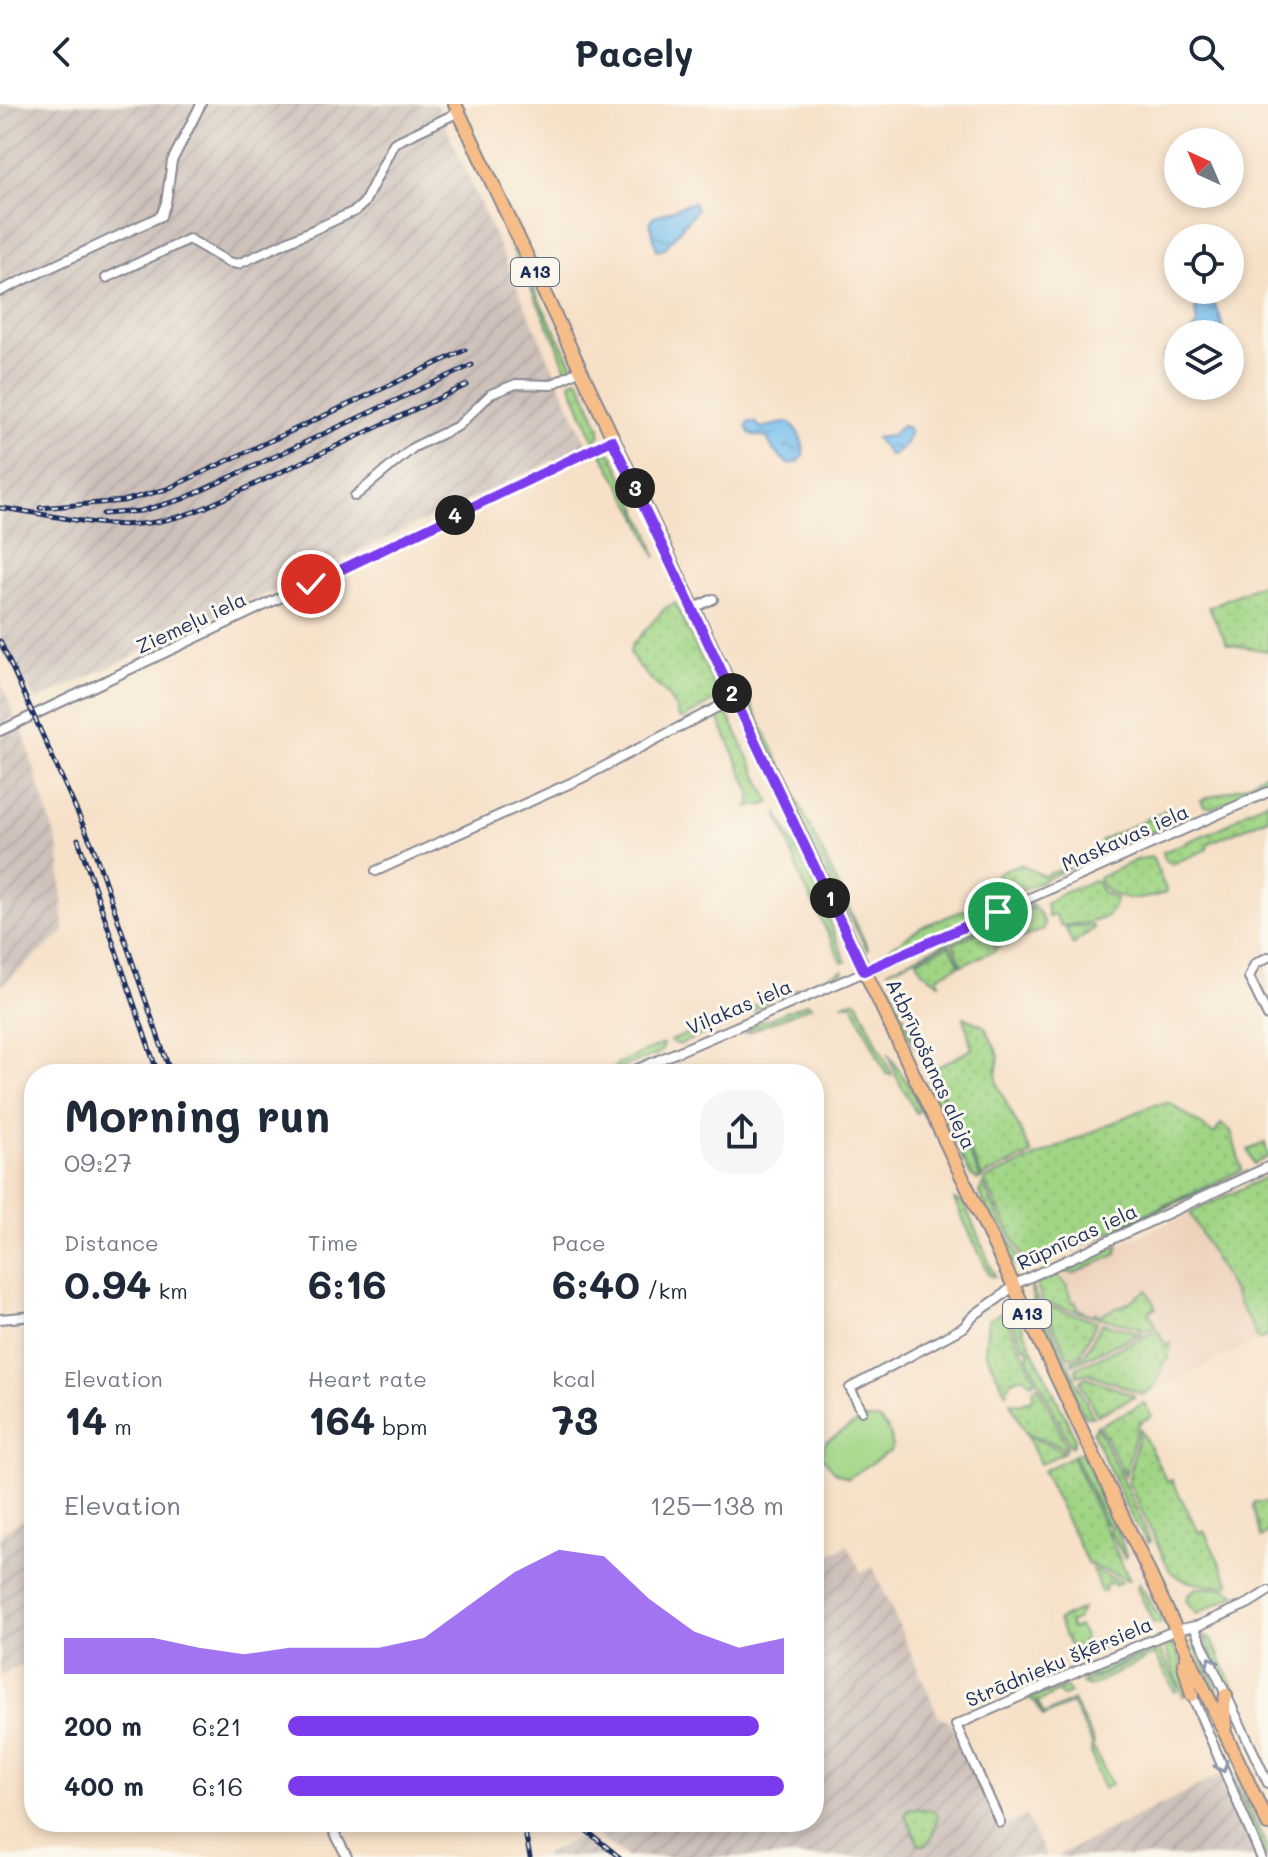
<!DOCTYPE html>
<meta charset="utf-8">
<style>
:root{--surface:#fff;--page:#f6f6f7;--text:#1f2937;--muted:#747a83;--accent:#7c3aed}
body{margin:0;font-family:Mali,sans-serif;background:var(--page);color:var(--text);height:100vh;display:flex;flex-direction:column;font-size:30px;white-space:nowrap}
*{box-sizing:border-box;margin:0}
p{font-size:26px;color:var(--muted)}
.icon{flex:none;width:44px;height:44px;fill:none;stroke:currentColor;stroke-width:2;stroke-linecap:round;stroke-linejoin:round}
.map{position:relative;flex:1;overflow:hidden}
.sheet{position:absolute;left:24px;top:960px;width:800px;height:768px;display:flex;flex-direction:column;background:var(--surface);border-radius:32px;box-shadow:0 4px 12px #0003}
.sheet>*{flex:none}
.needle{width:52px;rotate:316deg}
.buttons{position:absolute;left:1164px;top:24px;display:grid;gap:16px}
.buttons a{display:grid;place-items:center;width:80px;height:80px;border-radius:50%;background:var(--surface);box-shadow:0 4px 12px #0003;font-size:40px}
.pin{position:absolute;display:grid;place-items:center;width:68px;height:68px;color:#fff;margin:-34px;border:4px solid #fff;border-radius:50%;box-shadow:0 2px 8px #0007}
.km{position:absolute;width:40px;height:40px;margin:-20px;border-radius:50%;background:#222;color:#fff;font-size:22px;line-height:40px;text-align:center}
.round{display:grid;place-items:center;flex:none;width:84px;height:84px;border-radius:32px;background:var(--page)}
.overview{display:flex;align-items:center;justify-content:space-between;height:136px;padding:0 40px}
h1{font-size:44px;font-weight:700;line-height:60px}
.stats{display:grid;grid-template-columns:repeat(3,1fr);gap:12px;height:136px;padding:8px 40px}
.stats div{display:grid;align-content:center}
.stats b{font-size:40px;font-weight:700}
.stats small{font-size:22px;font-weight:400}
.stats p{font-size:22px}
.chart{height:224px;padding:16px 40px}
.chart p{display:flex;justify-content:space-between}
.chart svg{width:100%;height:144px;margin-top:8px;fill:var(--accent);opacity:.7}
ul{padding:0 40px;list-style:none;font-size:26px}
li{display:grid;grid-template-columns:128px 96px 1fr;align-items:center;height:60px}
li i{height:20px;border-radius:10px;background:var(--accent)}
header{display:flex;justify-content:space-between;align-items:center;height:104px;padding:0 40px;background:var(--surface);font-size:36px;font-weight:700}
.map>svg:first-child{display:block}
.built{fill:#edd2bb}
.industrial{fill:url(#industrial-furrows)}
.green{fill:url(#green-dots);stroke:#5e8272;stroke-width:2}
.pitch{fill:#a1d585;stroke:#5e8272;stroke-width:2}
.water{fill:url(#water-ripples);stroke:#4a77a6;stroke-width:2}
.lines{fill:none;stroke-linecap:round;stroke-linejoin:round}
.street-casing{stroke:#888892;stroke-width:12}
.primary-casing{stroke:#888892;stroke-width:16}
.street{stroke:#fff;stroke-width:8}
.primary{stroke:#f7bd88;stroke-width:12}
.rail-casing{stroke:#1b2f5e;stroke-width:5}
.rail{stroke:#fbf7ec;stroke-width:2;stroke-dasharray:6;stroke-linecap:butt}
.oneway{stroke:#8d97ae}
.route-casing{stroke:#fff;stroke-width:16}
.route{stroke:#7c3aed;stroke-width:10}
.labels{text-anchor:middle;stroke-width:6;stroke-linejoin:round;paint-order:stroke}
.shield{fill:#fbf7ec;stroke:#5e6b89;stroke-width:2}
.shield-label{font-size:18px;font-weight:bold;fill:#1b2f5e}
.street-label{font-size:20px;fill:#1b2f5e;stroke:#fbf7ec}
</style>
<header><svg class="icon" aria-label="back" viewBox="0 0 24 24"><path d="M15 5l-7 7 7 7"/></svg>Pacely<svg class="icon" aria-label="search" viewBox="0 0 24 24"><circle cx="10" cy="10" r="6"/><path d="M15 15l6 6"/></svg></header>
<div class="map">
<svg width="1268" height="1753" viewBox="0 0 1268 1753">
<defs>
<pattern id="industrial-furrows" width="10" height="10" patternUnits="userSpaceOnUse" patternTransform="scale(2)"><rect width="10" height="10" fill="#cec1ba"/><path d="M-1 1l2-2M0 10L10 0M9 11l2-2" fill="none" stroke="#b0a6a2"/></pattern>
<pattern id="green-dots" width="8" height="8" patternUnits="userSpaceOnUse" patternTransform="scale(2)"><rect width="8" height="8" fill="#a1d585"/><path d="M2 2h.1M6 6h.1" fill="none" stroke="#8ab775" stroke-width="1.8" stroke-linecap="round"/></pattern>
<pattern id="water-ripples" width="26" height="14" patternUnits="userSpaceOnUse" patternTransform="scale(2)"><rect width="26" height="14" fill="#78bfef"/><path d="M2 4q2-2 4 0t4 0M15 11q2-2 4 0t4 0" fill="none" stroke="#629cc5"/></pattern>
</defs>
<rect width="100%" height="100%" fill="#fbf7ec"/>
<filter id="ink" filterUnits="userSpaceOnUse"><feTurbulence type="fractalNoise" baseFrequency=".0125" numOctaves="2"/><feDisplacementMap in="SourceGraphic" scale="16" xChannelSelector="R" yChannelSelector="G"/><feConvolveMatrix kernelMatrix="1 2 1 2 8 2 1 2 1" color-interpolation-filters="sRGB"/></filter>
<filter id="wash" filterUnits="userSpaceOnUse"><feTurbulence type="fractalNoise" baseFrequency=".006" numOctaves="4" result="noise"/><feDisplacementMap in="SourceGraphic" scale="32" xChannelSelector="R" yChannelSelector="G"/><feGaussianBlur stdDeviation="1.8" result="paint"/><feColorMatrix in="noise" values="0 0 0 0 0 0 0 0 0 0 0 0 0 0 0 0 0 1.4 0 .05"/><feComposite in="paint" operator="in"/></filter>
<g filter="url(#wash)">
<rect width="100%" height="100%" fill="#f6e0c7"/>
<path class="built" d="M1268 862V899L1257 876 1259 867Z
M1190 1109 1259 1236 1097 1314 1036 1183 1038 1178Z"/>
<path class="industrial" d="M0 0H436L587 341 36 597 0 542Z
M0 576 15 613 0 620Z
M21 622 59 745 64 828 0 883V632Z
M34 1411V1554L0 1572V1434L6 1425Z
M814 1413 831 1450 848 1441 861 1469 873 1463 938 1611 950 1618 999 1725 1026 1712 1046 1753H627L606 1739 584 1718H814Z
M1220 1671 1256 1753H1057L1062 1749Z
M581 1732 610 1753H544L543 1751Z"/>
<path class="green" d="M515 138 529 176 572 260 571 266 567 270 558 242 510 141Z
M577 275 580 277 600 324V331L594 337 570 278Z
M601 348H609L613 352 649 429 656 454 637 410Z
M1268 477V547L1227 540 1209 503Z
M675 499 715 583 717 595 683 615 679 614C673 586 640 574 630 548L632 541 665 504Z
M747 591 868 844 867 846 822 760 753 614 746 599Z
M722 605 730 615 770 698 765 701 748 703 752 691 717 611V607Z
M1268 667V680L1213 704 1204 702 1201 696 1244 682Z
M1268 697V714L1209 739 1206 746 1172 760 1165 756 1163 748 1225 722 1246 707Z
M1166 706 1170 716 1161 725 1114 740 1077 759 1078 755 1100 743 1102 736Z
M777 708 813 779 846 858H842L840 854 803 779Z
M1152 753 1167 788C1144 797 1113 801 1099 776L1100 773 1139 755Z
M1020 760 1043 772 1067 763 1070 764 1009 792 996 794 986 780 1001 767Z
M1094 776 1097 777 1102 788 1116 795C1113 822 1080 818 1061 822L1056 811 1048 813 1046 800 1059 791Z
M985 798H988L989 804 985 809 883 853 880 851 923 822Z
M1027 800 1036 802 1022 805 887 867Z
M1037 805 1045 820 1043 826 998 843 989 822 1023 807Z
M1092 821 1094 824 1073 841 1065 823Z
M987 824 996 846 962 861 953 840Z
M950 841 960 861 938 872 939 879 922 867 917 856Z
M843 866 844 868 838 872 786 894 778 893Z
M889 880 918 943 916 944 901 920 883 882Z
M855 896 858 898 892 971 886 970 853 900H841Z
M767 897 763 903 679 941 670 937Z
M808 899 812 902 746 929 751 922Z
M964 913 985 923 999 952 996 971 999 984 1032 1050 982 1073 932 966 972 945Z
M663 940 662 946 658 950 615 966 614 964 618 959Z
M888 949C898 968 917 986 919 1007L916 1009 897 974Z
M932 971 981 1075 979 1076 971 1072 939 1006 928 972Z
M1170 999 1214 1030 1221 1020 1231 1027 1242 1066 1121 1121 1249 1067 1028 1164 1080 1139 1027 1162 984 1076 1153 1001Z
M1265 1039 1268 1053 1254 1060 1248 1046Z
M1268 1072V1232L1259 1236 1190 1109Z
M983 1080 1021 1159 1015 1162 979 1088Z
M954 1096 964 1099 995 1172H990Z
M1118 1141 1117 1150 1073 1170 1065 1168Z
M1054 1170 1068 1182 1066 1183 1073 1199 1076 1198 1078 1205 1091 1211 1097 1208 1099 1212 1128 1199 1147 1186 1156 1204 1149 1207 1156 1223 1148 1226 1049 1200 1044 1201 1036 1180Z
M1031 1182 1093 1313H1087L1082 1307 1032 1193Z
M1004 1200 1013 1204 1075 1333 1073 1342 1071 1343 1027 1251 1030 1249 1027 1243 1024 1244Z
M1049 1203 1097 1217 1081 1249 1068 1253 1046 1206Z
M1003 1208 1036 1276 1031 1279 1024 1273C1011 1272 1009 1280 1006 1289L985 1247 988 1216Z
M1102 1219 1142 1229 1072 1260V1256L1085 1250Z
M1158 1226 1165 1241 1171 1239 1168 1255 1163 1258C1161 1270 1156 1285 1143 1290L1088 1269 1077 1272 1076 1264Z
M1086 1273 1133 1291 1134 1293 1097 1311 1080 1277Z
M1038 1281 1067 1342 1066 1344 1025 1328 1010 1298 1020 1300 1032 1295 1034 1284Z
M1144 1299 1152 1312 1138 1320 1125 1372 1100 1321Z
M1097 1321 1146 1426 1150 1438 1148 1439 1130 1411 1093 1329Z
M1140 1324 1167 1378 1172 1376 1199 1429 1204 1427 1230 1480C1211 1484 1184 1480 1170 1467L1128 1378Z
M1027 1331 1064 1347 1065 1348 1040 1360Z
M1079 1349 1084 1352 1117 1424 1126 1451 1125 1454 1109 1426 1112 1424 1106 1419 1074 1351Z
M1072 1352 1129 1475 1128 1476 1088 1460 1043 1367Z
M1255 1398H1268V1428L1261 1434 1253 1402Z
M1092 1465 1121 1478 1115 1482 1112 1478 1104 1482 1106 1486 1101 1488Z
M1139 1479 1162 1518 1154 1520 1137 1484Z
M1196 1484H1226L1237 1491 1196 1510 1186 1497 1188 1491Z
M1082 1505 1077 1516 1069 1519 1072 1525 1079 1522 1085 1535 1082 1537 1084 1540 1099 1542 1102 1545 1076 1556 1058 1516Z
M1204 1533 1211 1535 1236 1587 1229 1590Z
M1192 1537H1195L1215 1578 1219 1596Z
M1166 1538C1183 1546 1182 1571 1187 1587L1183 1592 1164 1540Z
M1159 1540 1101 1570 1080 1576V1572L1085 1568 1109 1561Z
M1159 1544 1177 1580V1586L1175 1588 1155 1550 1089 1583 1082 1580Z
M1067 1584 1070 1589 1062 1593 1058 1588 1038 1598 1044 1611 1073 1596 1094 1638 1092 1645 1095 1646 1111 1680 1103 1685 1091 1649 1092 1640 1072 1599 1043 1613 1036 1599 1029 1594 1052 1586Z
M1203 1608 1268 1745V1753H1266Z
M911 1704 931 1706 938 1712 931 1735 926 1741H919L905 1711 906 1706Z"/>
<path class="pitch" d="M863 1315H878C889 1325 894 1332 891 1347L848 1374 835 1368 821 1352 826 1338Z"/>
<path class="water" d="M693 98 697 105 666 143 657 147 650 118 653 113Z
M1209 196C1220 203 1221 218 1224 230H1192L1197 220 1195 205Z
M1178 243V271L1172 269 1162 257 1166 247Z
M748 318H755L761 324 789 318C802 328 814 361 788 360L774 347 767 334 751 330 747 324Z
M902 322 908 324 910 329C907 339 902 348 890 352L876 334 891 332Z"/>
</g>
<g filter="url(#ink)">
<g class="lines">
<defs>
<path id="street" d="M106 174 189 135 228 158 238 160 355 107 364 99 394 39 459 8
M0 187 161 112 166 99 172 57 201 0
M355 392 414 343 458 322 491 290 516 280 551 281 580 266
M692 505 713 495
M0 627 612 336
M376 767 584 673 735 594
M1268 853 1255 860 1249 873 1268 912
M626 970 848 875 1268 688
M0 1215 34 1212
M862 1307 850 1284 964 1223C976 1204 999 1199 1013 1181L1268 1063
M1194 1523 1268 1679
M1192 1591 1261 1753
M329 1718 347 1753
M1000 1718 956 1621 1084 1564 1176 1526 1200 1521 1249 1499 1268 1487"/>
<path id="primary" d="M455 0 1268 1720
M1188 1551 1184 1561 1192 1591
M1225 1623 1224 1601 1226 1591"/>
</defs>
<use href="#street" class="street-casing"/>
<use href="#primary" class="primary-casing"/>
<use href="#street" class="street"/>
<use href="#primary" class="primary"/>
<defs>
<path id="rail" d="M0 404C79 413 126 437 206 403L467 281
M40 404 123 397 167 385 465 246
M103 410 141 407 183 395 472 261
M0 537 93 743 171 970
M78 735 158 970
M523 1718 530 1753
M576 1718 619 1753"/>
</defs>
<use href="#rail" class="rail-casing"/>
<use href="#rail" class="rail"/>
</g>
<defs><path id="oneway-chevron" d="M-2-3.5L2.5 0L-2 3.5" fill="none" stroke-width="1.6" stroke-linecap="round" stroke-linejoin="round" transform="scale(2)"/></defs>
<g class="oneway">
<use href="#oneway-chevron" transform="translate(1211 1558) rotate(-116)"/>
<use href="#oneway-chevron" transform="translate(1222 1663) rotate(67)"/>
</g>
</g>
<g class="lines" filter="url(#ink)">
<defs>
<path id="route" d="M311 480 612 336 864 867 998 808"/>
</defs>
<use href="#route" class="route-casing"/>
<use href="#route" class="route"/>
</g>
<g class="labels">
<g class="shield">
<rect x="511" y="154" width="48" height="28" rx="6"/>
<rect x="1003" y="1196" width="48" height="28" rx="6"/>
</g>
<g class="shield-label">
<text x="535" y="174">A13</text>
<text x="1027" y="1216">A13</text>
</g>
<g class="street-label">
<text transform="translate(191 519) rotate(-25)" y="7">Ziemeļu iela</text>
<text transform="translate(1125 734) rotate(-24)" y="7">Maskavas iela</text>
<text transform="translate(739 903) rotate(-23)" y="7">Viļakas iela</text>
<text transform="translate(931 960) rotate(65)" y="7">Atbrīvošanas aleja</text>
<text transform="translate(1077 1133) rotate(-25)" y="7">Rūpnīcas iela</text>
<text transform="translate(1059 1558) rotate(-23)" y="7">Strādnieku šķērsiela</text>
</g>
</g>
</svg>
<div class="buttons">
<a><svg class="needle" viewBox="-14 -14 28 28"><path d="M0-13l5 13h-10z" fill="#e53935"/><path d="M0 13l5-13h-10z" fill="#747a83"/></svg></a>
<a><svg class="icon" aria-label="locate" viewBox="0 0 24 24"><circle cx="12" cy="12" r="6"/><path d="M12 2v4M12 18v4M2 12h4M18 12h4"/></svg></a>
<a><svg class="icon" aria-label="layers" viewBox="0 0 24 24"><path d="M12 4l9 5-9 5-9-5zM3 14l9 5 9-5"/></svg></a>
</div>
<div class="pin" style="left:998px;top:808px;background:#1e9e55"><svg class="icon" aria-label="arrive" viewBox="0 0 24 24"><path d="M6 21V4h12l-3 4 3 4H6"/></svg></div>
<div class="pin" style="left:311px;top:480px;background:#d93025"><svg class="icon" aria-label="check" viewBox="0 0 24 24"><path d="M5 12l5 5 9-10"/></svg></div>
<b class="km" style="left:830px;top:794px">1</b>
<b class="km" style="left:732px;top:589px">2</b>
<b class="km" style="left:635px;top:384px">3</b>
<b class="km" style="left:455px;top:411px">4</b>
<section class="sheet">
<div class="overview"><div><h1>Morning run</h1><p>09:27</p></div><a class="round"><svg class="icon" aria-label="share" viewBox="0 0 24 24"><path d="M12 15V3M7 8l5-5 5 5M5 13v7h14v-7"/></svg></a></div>
<div class="stats">
<div><p>Distance</p><b>0.94<small> km</small></b></div>
<div><p>Time</p><b>6:16</b></div>
<div><p>Pace</p><b>6:40<small> /km</small></b></div>
</div>
<div class="stats">
<div><p>Elevation</p><b>14<small> m</small></b></div>
<div><p>Heart rate</p><b>164<small> bpm</small></b></div>
<div><p>kcal</p><b>73</b></div>
</div>
<div class="chart"><p><span>Elevation</span>125–138 m</p>
<svg viewBox="0 0 160 44" preserveAspectRatio="none"><path d="M0 44V33L10 33L20 33L30 36L40 38L50 36L60 36L70 36L80 33L90 23L100 13L110 6L120 8L130 21L140 31L150 36L160 33V44z"/></svg>
</div>
<ul>
<li><b>200 m</b>6:21<i style="width:95%"></i></li>
<li><b>400 m</b>6:16<i style="width:100%"></i></li>
</ul>
</section>
</div>
